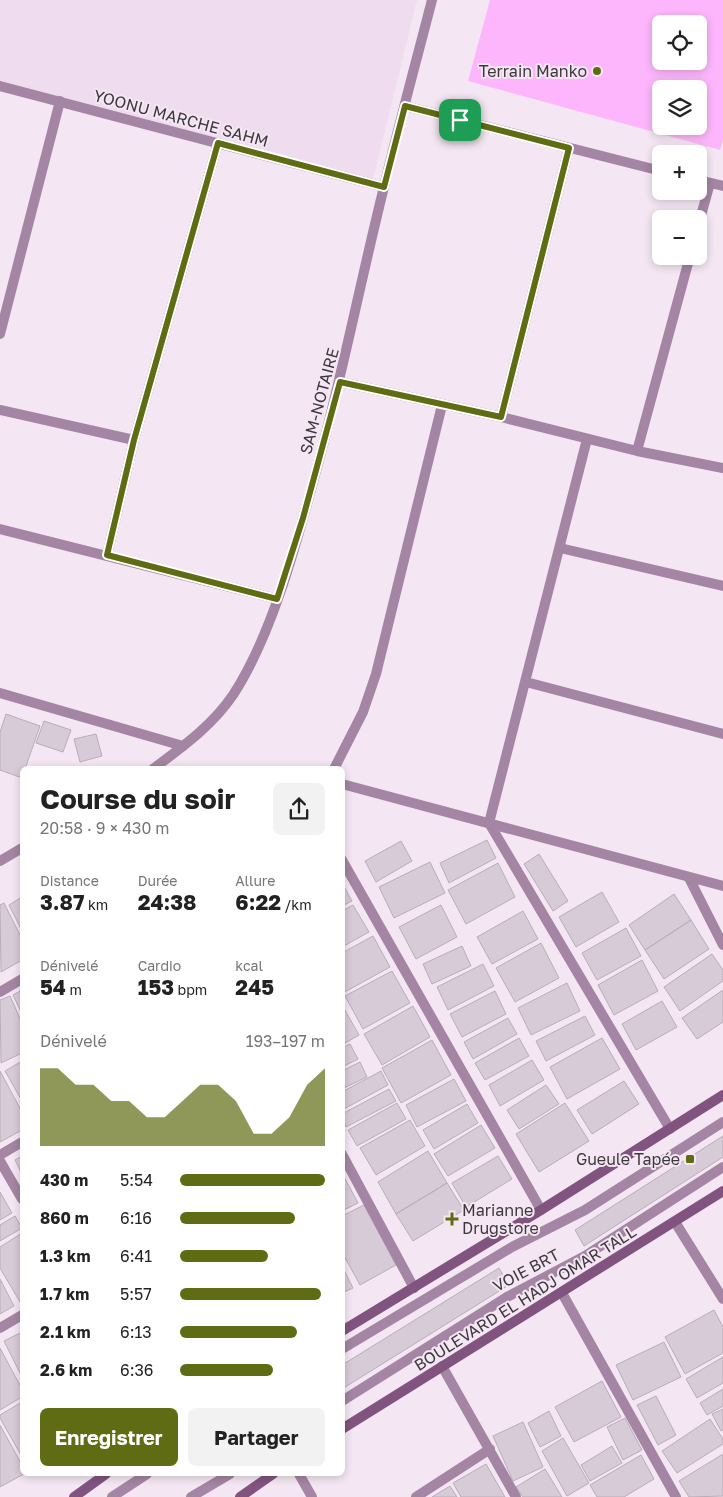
<!DOCTYPE html>
<html lang="fr">
<meta charset="utf-8">
<style>
:root{--surface:#fff;--page:#f2f2f2;--text:#222;--muted:#767676;--accent:#606c14}
body{margin:0;font-family:"Golos Text",sans-serif;background:var(--page);color:var(--text);height:100vh;display:flex;flex-direction:column;font-size:19px;white-space:nowrap}
*{box-sizing:border-box;margin:0}
p{font-size:16px;color:var(--muted)}
.icon{flex:none;width:28px;height:28px;fill:none;stroke:currentColor;stroke-width:2;stroke-linecap:round;stroke-linejoin:round}
.map{position:relative;flex:1;overflow:hidden}
.panel{position:absolute;left:20px;top:766px;width:325px;height:710px;display:flex;flex-direction:column;background:var(--surface);border-radius:8px;box-shadow:0 2px 8px #0003}
.panel>*{flex:none}
.controls{position:absolute;left:652px;top:15px;display:grid;gap:10px}
.controls a{display:grid;place-items:center;width:55px;height:55px;border-radius:8px;background:var(--surface);box-shadow:0 2px 8px #0003;font-size:25px}
.pin{position:absolute;display:grid;place-items:center;width:42px;height:42px;color:#fff;margin:-21px;border-radius:10px;box-shadow:0 2px 8px #0006}
.round{display:grid;place-items:center;flex:none;width:52px;height:52px;border-radius:8px;background:var(--page)}
.summary{display:flex;align-items:center;justify-content:space-between;height:85px;padding:0 20px}
h1{font-size:28px;font-weight:700;line-height:38px}
.metrics{display:grid;grid-template-columns:repeat(3,1fr);gap:8px;height:85px;padding:5px 20px}
.metrics div{display:grid;align-content:center}
.metrics b{font-size:21px;font-weight:700}
.metrics small{font-size:14px;font-weight:400}
.metrics p{font-size:14px}
.chart{height:140px;padding:10px 20px}
.chart p{display:flex;justify-content:space-between}
.chart svg{width:100%;height:90px;margin-top:5px;fill:var(--accent);opacity:.7}
.primary-button{display:flex;gap:10px;margin-top:auto;padding:10px 20px}
.primary-button a{flex:1;height:58px;border-radius:8px;background:var(--accent);color:#fff;font-size:20px;font-weight:700;line-height:58px;text-align:center}
.primary-button a+a{background:var(--page);color:var(--text)}
ul{padding:0 20px;list-style:none;font-size:16px}
li{display:grid;grid-template-columns:80px 60px 1fr;align-items:center;height:38px}
li i{height:12px;border-radius:6px;background:var(--accent)}
.map>svg:first-child{display:block}
.built{fill:#f0dcef}
.green{fill:#fdb6fc;fill-rule:evenodd}
.building{fill:#d8cbd8;stroke:#b9adb9}
.lines{fill:none;stroke-linecap:round;stroke-linejoin:round}
.service{stroke:#a485a3;stroke-width:10}
.minor{stroke:#a485a3;stroke-width:10}
.tertiary{stroke:#a485a3;stroke-width:10}
.secondary{stroke:#80547f;stroke-width:10}
.route-casing{stroke:#fff;stroke-width:10}
.route{stroke:#606c14;stroke-width:6}
.poi-dot{fill:#606c14;stroke:#f4e7f3;stroke-width:2}
.labels{text-anchor:middle;stroke-width:4;stroke-linejoin:round;paint-order:stroke}
.poi-label{font-size:16px;fill:#3e383d;stroke:#f4e7f3;text-anchor:end}
.street-label{font-size:16px;fill:#3e383d;stroke:#f4e7f3}
</style>
<div class="map">
<svg width="723" height="1497" viewBox="0 0 723 1497">
<rect width="100%" height="100%" fill="#f4e7f3"/>
<path class="built" d="M0 0H417L373 179 0 82Z"/>
<path class="green" d="M490 0H723V140L720 150 468 81ZM661 24H699V61H661ZM661 89H699V126H661Z"/>
<path class="building" d="M6 714 40 726 25 769H22V778L0 770V732Z
M44 721 71 730 63 752 36 743Z
M96 734 102 756 80 762 74 739Z
M487 840 496 858 449 883 440 863Z
M401 841 412 861 376 882 365 861Z
M539 854 568 901 553 911 524 864Z
M430 862 445 893 394 918 379 887Z
M498 863 515 897 466 924 448 890Z
M342 883 352 901 342 906Z
M602 892 619 922 576 947 559 917Z
M674 894 691 920 645 950 629 925Z
M22 897V931L9 905Z
M4 903 22 939V960L1 972 0 905Z
M353 905 369 932 342 947V911Z
M441 905 457 937 416 959 399 927Z
M523 911 538 939 492 964 477 937Z
M691 920 709 949 664 979 645 950Z
M626 928 641 956 597 980 582 953Z
M373 936 390 967 343 993 342 953Z
M541 943 559 978 515 1002 496 968Z
M462 946 471 966 432 984 423 964Z
M712 954 723 970V981L680 1011 664 987Z
M642 960 658 991 614 1015 598 985Z
M483 964 494 986 448 1010 437 987Z
M392 971 410 1003 363 1029 345 996Z
M567 983 580 1011 531 1035 518 1008Z
M22 990V1014L13 995Z
M723 990V1022L697 1039 682 1018Z
M495 991 506 1014 462 1037 450 1014Z
M10 996 22 1023V1053L1 1063 0 1000Z
M662 1001 677 1027 636 1050 622 1024Z
M342 1005 359 1035 342 1045Z
M413 1006 430 1037 382 1065 364 1034Z
M585 1016 595 1035 546 1061 536 1041Z
M508 1018 517 1034 473 1059 464 1042Z
M519 1038 529 1056 485 1080 475 1063Z
M602 1038 620 1069 567 1099 550 1067Z
M432 1040 451 1075 401 1103 382 1068Z
M350 1044 358 1059 342 1067V1048Z
M532 1060 544 1080 500 1106 489 1085Z
M22 1061V1101L5 1071Z
M360 1062 367 1077 342 1089V1071Z
M0 1071 22 1112V1130L0 1142Z
M381 1071 388 1085 342 1110V1092Z
M454 1079 466 1101 417 1127 406 1105Z
M624 1081 639 1104 592 1134 577 1110Z
M546 1085 559 1104 519 1129 507 1110Z
M389 1089 396 1101 346 1127 342 1114Z
M397 1103 406 1119 357 1146 348 1130Z
M565 1103 589 1141 539 1172 516 1134Z
M467 1104 478 1123 434 1149 423 1130Z
M410 1120 425 1146 376 1175 360 1148Z
M481 1125 495 1148 448 1176 434 1154Z
M723 1136V1157L584 1246 575 1230Z
M428 1151 447 1183 396 1214 378 1182Z
M22 1156V1174L15 1160Z
M498 1156 512 1179 466 1207 452 1183Z
M342 1173 358 1203 342 1211Z
M447 1183 464 1210 413 1241 396 1214Z
M0 1192 12 1213 0 1220Z
M364 1205 396 1265 360 1285 342 1252V1216Z
M15 1216 22 1228 0 1241V1225Z
M22 1233V1301L20 1302 0 1268V1247Z
M342 1266 353 1288 342 1293Z
M499 1268 509 1285 342 1389V1365Z
M0 1279 14 1306 0 1314Z
M714 1310 723 1327V1353L685 1374 665 1337Z
M22 1332V1377L4 1341Z
M664 1342 681 1377 633 1400 616 1365Z
M0 1348 22 1389V1397L0 1410Z
M723 1357V1383L697 1398 686 1379Z
M602 1381 621 1417 574 1442 555 1407Z
M723 1389V1406L707 1415 700 1403Z
M656 1396 676 1435 658 1445 637 1405Z
M22 1402V1457L0 1418V1415Z
M723 1409V1430L721 1431 712 1414Z
M549 1411 561 1436 540 1447 528 1423Z
M625 1418 642 1450 623 1460 607 1427Z
M710 1419 723 1439V1444L677 1473 662 1451Z
M523 1422 543 1467 513 1481 493 1436Z
M0 1425 22 1465 24 1474 0 1487Z
M563 1438 589 1483 567 1496 542 1451Z
M612 1446 622 1463 590 1481 581 1465Z
M723 1454V1496L689 1497 679 1481Z
M641 1455 654 1479 624 1497H597L590 1485Z
M486 1464 505 1497H461L453 1483Z
M545 1469 562 1497H523L516 1487Z
M450 1486 457 1497H432Z"/>
<g class="lines">
<path class="service" d="M342 1349 512 1247 585 1210 723 1122
M342 1401 507 1297 585 1256 723 1167
M112 1497 147 1474
M191 1497 230 1474"/>
<path class="minor" d="M405 106 661 171
M699 180 723 186
M699 223 710 183
M0 334 60 101
M340 382 501 417 637 451 723 468
M0 410 134 440
M501 417 569 148
M587 439 489 823 670 1129
M637 451 690 256
M0 529 277 599
M560 548 723 586
M107 555 134 440 218 143
M526 682 723 734
M0 693 183 746
M334 769 363 712 376 674 442 405
M342 784 723 886
M342 860 541 1210
M689 878 723 945
M0 992 22 979
M342 1154 414 1288
M0 1155 22 1142
M0 1161 22 1199
M675 1222 723 1299
M562 1293 676 1497
M0 1328 22 1315
M442 1366 516 1497
M299 1474 312 1497
M416 1497 490 1449"/>
<path class="tertiary" d="M0 86 384 187
M153 769C182 747 212 726 233 695 274 632 298 537 318 464 343 372 361 279 384 187 399 124 416 62 432 0
M0 861 22 848"/>
<path class="secondary" d="M342 1331 541 1210 723 1095
M342 1429 723 1191
M74 1497 106 1474
M240 1497 273 1474"/>
</g>
<g class="lines">
<defs>
<path id="route" d="M405 106 569 148 501 417 340 382 303 518 277 599 107 555 134 440 218 143 384 187Z"/>
</defs>
<use href="#route" class="route-casing"/>
<use href="#route" class="route"/>
</g>
<g class="poi-dot">
<circle cx="597" cy="71" r="5"/>
<rect x="685" y="1154" width="10" height="10" rx="2.5"/>
<path d="M449.5 1211.5h5v5h5v5h-5v5h-5v-5h-5v-5h5z"/>
</g>
<g class="labels">
<g class="poi-label">
<text x="587" y="77">Terrain Manko</text>
<text x="680" y="1165">Gueule Tapée</text>
<text x="462" y="1216" text-anchor="start">Marianne<tspan x="462" dy="18">Drugstore</tspan></text>
</g>
<g class="street-label">
<text transform="translate(181 118) rotate(15)" y="6">YOONU MARCHE SAHM</text>
<text transform="translate(319 401) rotate(-75)" y="6">SAM-NOTAIRE</text>
<text transform="translate(526 1270) rotate(-28)" y="6">VOIE BRT</text>
<text transform="translate(525 1298) rotate(-32)" y="6">BOULEVARD EL HADJ OMAR TALL</text>
</g>
</g>
</svg>
<div class="controls">
<a><svg class="icon" aria-label="locate" viewBox="0 0 24 24"><circle cx="12" cy="12" r="6"/><path d="M12 2v4M12 18v4M2 12h4M18 12h4"/></svg></a>
<a><svg class="icon" aria-label="layers" viewBox="0 0 24 24"><path d="M12 4l9 5-9 5-9-5zM3 14l9 5 9-5"/></svg></a>
<a>+</a>
<a>−</a>
</div>
<div class="pin" style="left:460px;top:120px;background:#1e9e55"><svg class="icon" aria-label="arrive" viewBox="0 0 24 24"><path d="M6 21V4h12l-3 4 3 4H6"/></svg></div>
<section class="panel">
<div class="summary"><div><h1>Course du soir</h1><p>20:58 · 9 × 430 m</p></div><a class="round"><svg class="icon" aria-label="share" viewBox="0 0 24 24"><path d="M12 15V3M7 8l5-5 5 5M5 13v7h14v-7"/></svg></a></div>
<div class="metrics">
<div><p>Distance</p><b>3.87<small> km</small></b></div>
<div><p>Durée</p><b>24:38</b></div>
<div><p>Allure</p><b>6:22<small> /km</small></b></div>
</div>
<div class="metrics">
<div><p>Dénivelé</p><b>54<small> m</small></b></div>
<div><p>Cardio</p><b>153<small> bpm</small></b></div>
<div><p>kcal</p><b>245</b></div>
</div>
<div class="chart"><p><span>Dénivelé</span>193–197 m</p>
<svg viewBox="0 0 160 44" preserveAspectRatio="none"><path d="M0 44V6L10 6L20 14L30 14L40 22L50 22L60 30L70 30L80 22L90 14L100 14L110 22L120 38L130 38L140 30L150 14L160 6V44z"/></svg>
</div>
<ul>
<li><b>430 m</b>5:54<i style="width:100%"></i></li>
<li><b>860 m</b>6:16<i style="width:79%"></i></li>
<li><b>1.3 km</b>6:41<i style="width:61%"></i></li>
<li><b>1.7 km</b>5:57<i style="width:97%"></i></li>
<li><b>2.1 km</b>6:13<i style="width:81%"></i></li>
<li><b>2.6 km</b>6:36<i style="width:64%"></i></li>
</ul>
<div class="primary-button"><a>Enregistrer</a><a>Partager</a></div>
</section>
</div>
